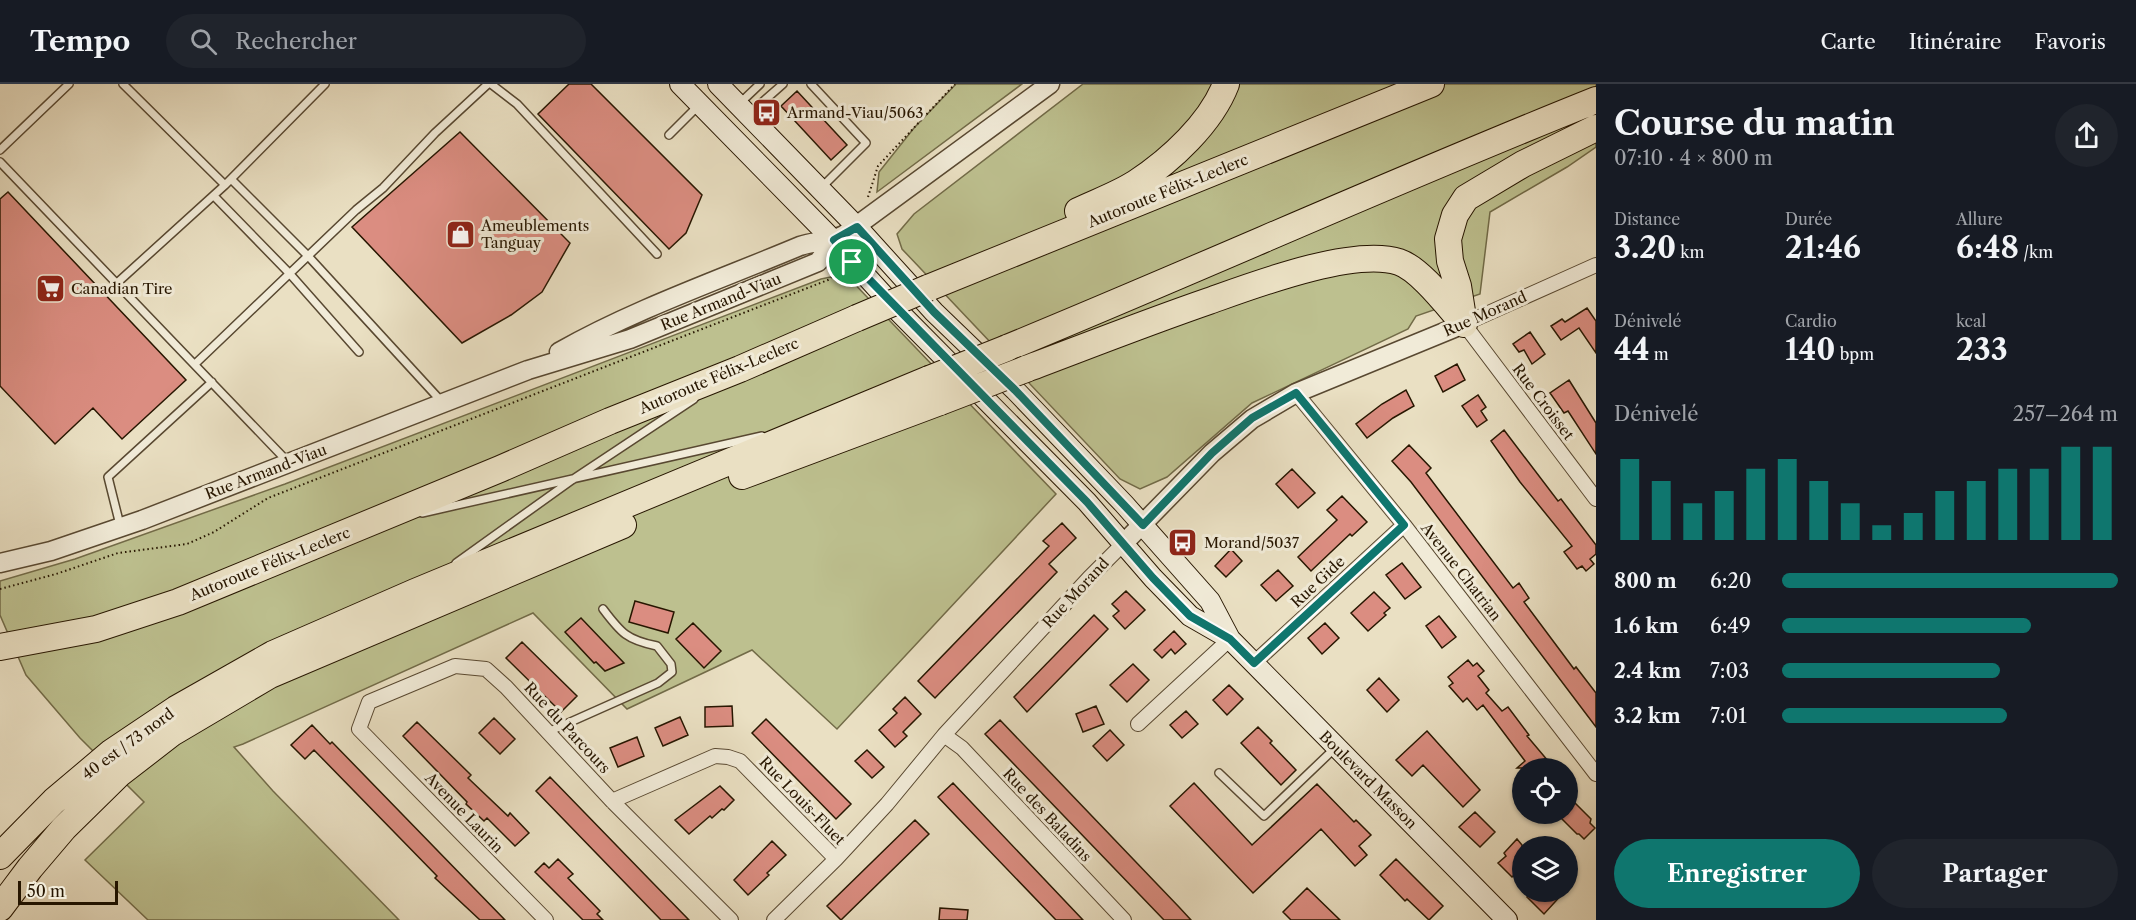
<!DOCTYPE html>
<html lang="fr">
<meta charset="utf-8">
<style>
:root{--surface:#171b24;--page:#20242c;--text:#f1f3f6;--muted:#9ea1a6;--line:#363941;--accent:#0f766e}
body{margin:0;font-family:"Libre Caslon Text",serif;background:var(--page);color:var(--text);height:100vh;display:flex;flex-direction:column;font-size:22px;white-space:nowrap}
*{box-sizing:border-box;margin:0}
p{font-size:20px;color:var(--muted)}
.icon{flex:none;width:33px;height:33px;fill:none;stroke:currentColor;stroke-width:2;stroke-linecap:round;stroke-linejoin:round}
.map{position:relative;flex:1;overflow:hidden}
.panel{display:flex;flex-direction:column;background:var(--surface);width:540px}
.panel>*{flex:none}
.fabs{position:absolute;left:1512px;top:674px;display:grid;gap:12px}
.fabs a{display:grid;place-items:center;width:66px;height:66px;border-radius:50%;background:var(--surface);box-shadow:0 2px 4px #0004;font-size:30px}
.scale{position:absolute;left:18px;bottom:15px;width:100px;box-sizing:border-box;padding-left:6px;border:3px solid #271600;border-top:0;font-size:16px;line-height:21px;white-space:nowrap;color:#271600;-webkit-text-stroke:4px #f1ebd8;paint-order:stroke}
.pin{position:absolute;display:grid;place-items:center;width:51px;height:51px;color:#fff;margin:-26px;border:3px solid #fff;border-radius:50%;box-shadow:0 2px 6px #0007}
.round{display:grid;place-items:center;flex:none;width:63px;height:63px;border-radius:32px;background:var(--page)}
.summary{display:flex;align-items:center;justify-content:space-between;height:102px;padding:0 18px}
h1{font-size:33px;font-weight:700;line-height:45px}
.figures{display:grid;grid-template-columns:repeat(3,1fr);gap:9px;height:102px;padding:6px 18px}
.figures div{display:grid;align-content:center}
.figures b{font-size:30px;font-weight:700}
.figures small{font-size:16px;font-weight:400}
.figures p{font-size:16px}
.chart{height:168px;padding:12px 18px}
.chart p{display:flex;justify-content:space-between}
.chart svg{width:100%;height:108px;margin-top:6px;stroke:var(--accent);stroke-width:6}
.action{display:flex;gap:12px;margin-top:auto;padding:12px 18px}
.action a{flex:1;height:69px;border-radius:36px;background:var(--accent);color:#fff;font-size:24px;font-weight:700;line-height:69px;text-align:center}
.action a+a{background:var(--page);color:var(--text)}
ul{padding:0 18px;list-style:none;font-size:20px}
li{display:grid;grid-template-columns:96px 72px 1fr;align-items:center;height:45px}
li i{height:15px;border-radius:8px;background:var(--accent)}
header{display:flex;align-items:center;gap:36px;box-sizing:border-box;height:84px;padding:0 30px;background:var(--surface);border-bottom:2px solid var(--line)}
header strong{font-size:28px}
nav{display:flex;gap:33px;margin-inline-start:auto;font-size:21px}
.search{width:420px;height:54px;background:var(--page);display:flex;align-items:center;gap:15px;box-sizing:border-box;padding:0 21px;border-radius:33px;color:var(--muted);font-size:22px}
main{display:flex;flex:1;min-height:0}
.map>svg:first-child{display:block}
.green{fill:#bdc08f;stroke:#726b48;stroke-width:1.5}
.building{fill:#db8d81;stroke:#271600;stroke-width:1.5}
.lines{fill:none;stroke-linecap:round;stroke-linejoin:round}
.service-casing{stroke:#584831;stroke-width:10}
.minor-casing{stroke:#584831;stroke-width:16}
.tertiary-casing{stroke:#584831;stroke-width:21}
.secondary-casing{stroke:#271600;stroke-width:22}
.motorway-casing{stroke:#271600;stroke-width:28}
.path{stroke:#271600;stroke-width:2;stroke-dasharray:1.5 3;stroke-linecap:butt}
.service{stroke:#f1ebd8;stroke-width:7}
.minor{stroke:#f1ebd8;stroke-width:14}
.tertiary{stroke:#f1ebd8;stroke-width:18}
.secondary{stroke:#f1ebd8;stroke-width:20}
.motorway{stroke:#eae0c3;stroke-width:26}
.motorway-bridge-casing{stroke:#271600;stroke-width:28;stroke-linecap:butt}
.motorway-bridge{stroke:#eae0c3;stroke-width:26}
.route-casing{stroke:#fff;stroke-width:12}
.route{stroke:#0f766e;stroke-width:8}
.labels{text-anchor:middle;stroke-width:6;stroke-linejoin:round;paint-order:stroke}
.poi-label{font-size:15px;fill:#271600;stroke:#f1ebd8;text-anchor:start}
.street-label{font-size:15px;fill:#271600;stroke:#f1ebd8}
</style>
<header>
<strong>Tempo</strong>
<div class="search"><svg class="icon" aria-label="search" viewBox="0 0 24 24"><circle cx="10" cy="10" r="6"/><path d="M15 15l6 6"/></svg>Rechercher</div>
<nav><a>Carte</a><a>Itinéraire</a><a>Favoris</a></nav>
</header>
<main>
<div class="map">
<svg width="1596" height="836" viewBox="0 0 1596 836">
<rect width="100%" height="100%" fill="#eae0c3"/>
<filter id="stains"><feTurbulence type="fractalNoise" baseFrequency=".00333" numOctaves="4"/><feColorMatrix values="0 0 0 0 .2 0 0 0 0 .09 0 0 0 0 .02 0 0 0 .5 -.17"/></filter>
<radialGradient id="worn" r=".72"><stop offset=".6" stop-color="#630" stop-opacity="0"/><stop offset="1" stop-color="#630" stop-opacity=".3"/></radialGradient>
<path class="green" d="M956 0H1022L877 108 879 88 914 44Z
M1083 0H1596V63L1567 83 1490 128 1480 210 1416 232 1408 245 1252 319 1167 393 1140 405 1120 395 902 165 897 150 914 130Z
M845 190 1056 410 837 645 752 566 627 625 533 529 243 660 234 663 273 707 399 836H148L85 776 144 718 80 654 26 591 0 531V497L75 475 285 400 821 195Z"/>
<path class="building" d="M569 0H591L702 111 686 149 669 165 538 30Z
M797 7 847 61 831 76 781 22Z
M460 48 570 159 542 208 511 231 462 259 352 143Z
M8 108 186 296 122 355 93 324 55 360 0 302V115Z
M1587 224 1596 237V269L1579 244 1561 256 1551 242 1562 235 1565 238Z
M1530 248 1545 270 1532 280 1524 266 1519 268 1513 260Z
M1457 280 1465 296 1443 308 1435 292Z
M1569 296 1596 339V370L1568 327 1564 329 1550 309Z
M1406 306 1414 322 1393 334 1367 354 1356 340 1382 320Z
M1478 311 1486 323 1481 327 1487 336 1477 343 1462 322Z
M1504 346 1558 417 1561 415 1596 461V470L1590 475 1594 480 1586 487 1582 482 1577 485 1564 468 1572 462 1520 398 1491 357Z
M1409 361 1431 384 1426 389 1513 504 1519 499 1529 514 1524 518 1574 585 1576 583 1596 609V643L1411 398 1392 377Z
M1292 385 1315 409 1298 424 1276 400Z
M1342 412 1367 438 1352 452 1350 450 1311 487 1298 473 1337 436 1327 426Z
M1062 439 1076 454 1049 480 1057 488 935 614 918 597 1049 462 1043 457Z
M1231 465 1242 477 1226 493 1215 482Z
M1402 479 1421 503 1405 515 1386 491Z
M1278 486 1293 502 1276 517 1261 501Z
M1126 507 1145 526 1125 545 1113 532 1119 527 1112 520Z
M1374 508 1390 524 1384 529 1386 531 1368 547 1351 529Z
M635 517 674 528 668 549 629 538Z
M1094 531 1108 545 1027 628 1014 613Z
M1439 532 1456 553 1442 564 1426 542Z
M581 534 624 579 605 587 596 578 594 579 565 548Z
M693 539 721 567 704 584 676 555Z
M1325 539 1339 554 1322 570 1308 554Z
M1174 547 1186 560 1175 570 1171 565 1162 574 1154 566Z
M522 558 577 612 561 628 506 574Z
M1468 576 1473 582 1477 579 1484 587 1478 592 1489 606 1486 609 1502 627 1508 623 1529 651 1527 652 1554 684H1517L1525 677 1483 621 1477 626 1467 614 1463 618 1449 602 1453 599 1448 593Z
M1133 580 1149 596 1127 618 1110 601Z
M1379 594 1399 616 1387 628 1367 606Z
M1229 601 1243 615 1227 631 1213 616Z
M905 613 921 630 903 648 907 652 895 663 879 646 897 629 893 625Z
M732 622 733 642 705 643V623Z
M1096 622 1104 640 1083 648 1076 630Z
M1186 627 1198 640 1182 654 1170 641Z
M680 633 688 651 663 662 655 644Z
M494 634 515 655 500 670 479 649Z
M766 635 851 720 836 735 752 649Z
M1000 636 1179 823 1191 836H1164L1036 703 985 650Z
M417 638 471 691 468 694 508 732 510 729 529 749 515 762 487 734 484 737 466 720 467 718 403 652Z
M312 641 330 660 332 658 505 836H480L435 794 437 792 314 666 305 675 291 661Z
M1258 643 1272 657 1270 659 1296 686 1281 701 1241 659Z
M1110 646 1124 661 1107 677 1093 662Z
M1427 647 1480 706 1463 723 1423 681 1412 692 1396 676Z
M637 653 644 672 618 683 610 664Z
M867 666 884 683 872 694 855 677Z
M550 693 650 796 689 836H661L536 707Z
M953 699 1046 797 1083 836H1056L957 733 938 713Z
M1194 699 1252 761 1317 700 1354 738 1356 736 1371 751 1359 762 1367 771 1355 782 1321 745 1253 809 1170 722Z
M720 702 734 716 724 726 722 725 712 734 710 732 689 750 675 736Z
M1568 712 1591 735 1590 739 1595 744 1584 755 1579 750H1577L1556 729H1568Z
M1475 728 1495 748 1480 763 1459 743Z
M915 736 929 750 841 836 827 822Z
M1517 755 1522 761V783L1512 793 1498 779 1506 772 1504 769Z
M772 757 786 771 767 789 769 791 748 811 734 796Z
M558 775 573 790 568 794 600 827 597 830 603 836H583L535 788 544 779 549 784Z
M1396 775 1443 822 1429 836 1407 815 1405 817 1380 791Z
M1307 804 1340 836H1291L1283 828Z
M1533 807H1565L1544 830 1527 813Z
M940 824 968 826 967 836H939Z"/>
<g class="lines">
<defs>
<path id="service" d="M123 0 225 101
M491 0 517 20 657 170
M811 0 866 59 822 103
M740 19 760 0
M749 30 783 0
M669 51 699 21
M0 66 69 0
M0 78 287 377
M231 95 309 173 442 318
M214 112 290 190 359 268
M117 199 225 101 325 0
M195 280 356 126 383 104 435 49 488 0
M422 429 762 352
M120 441 108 393 212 298
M456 479 572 396 694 315
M548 648 658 599 672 588 671 580 657 562C627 556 621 549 603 525
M1219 689 1264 732 1334 665"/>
<path id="minor" d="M1596 181 1464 240 1596 415
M1296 309 1404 441 1596 690
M1254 579 1404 441
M1138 640 1230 555
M944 651 962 664 1124 836
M612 717 715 672 728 673 740 677 836 775
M546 836 359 645 369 618 455 582 486 585 506 603 612 717 731 836
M774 836 836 775 887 720 944 651 1089 494 1124 459"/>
<path id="tertiary" d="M559 268C635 225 719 196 800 162 814 157 830 158 844 151L1050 0
M1124 459 1212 369 1252 335 1296 309 1464 240
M0 479 51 467 142 436 528 286 630 255 818 178 834 157"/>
<path id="secondary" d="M680 0 834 157 897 226 1087 418 1153 494 1190 532 1230 555 1507 836
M718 0 857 143 934 228 1015 306 1124 420 1210 517 1230 555"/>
<path id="motorway" d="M1078 127C1097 118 1119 110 1136 99 1171 76 1211 39 1226 0
M928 204 1431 0
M1464 240 1458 202 1450 177 1448 155 1455 131 1466 114 1523 80 1596 44
M1007 264C1204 183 1398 95 1596 16
M1026 285C1087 262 1148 238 1209 217 1254 201 1354 163 1399 178 1420 185 1448 222 1464 240
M742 392 940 318
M0 563 96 545 178 518 500 385 610 337 740 285 857 234
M0 772 54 717 112 668 176 625 273 570 415 508 929 295
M0 824 30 784 64 744 119 690 172 649 270 591 623 441"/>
</defs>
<use href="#service" class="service-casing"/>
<use href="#minor" class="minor-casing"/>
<use href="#tertiary" class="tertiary-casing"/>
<use href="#secondary" class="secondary-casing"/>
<use href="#motorway" class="motorway-casing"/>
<path class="path" d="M868 113 878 82 955 0
M0 505 56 490 118 469 187 460 214 448 268 414 828 196 840 187"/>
<use href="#service" class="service"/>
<use href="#minor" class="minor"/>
<use href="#tertiary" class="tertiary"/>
<use href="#secondary" class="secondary"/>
<use href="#motorway" class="motorway"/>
<defs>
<path id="motorway-bridge" d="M857 234 928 204
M929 295 1007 264
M940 318 1026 285"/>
</defs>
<use href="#motorway-bridge" class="motorway-bridge-casing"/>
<use href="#motorway-bridge" class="motorway-bridge"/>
</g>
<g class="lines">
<defs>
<path id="route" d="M857 143 934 228 1015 306 1143 441 1212 369 1252 334 1296 309 1404 441 1254 579 1230 555 1190 532 1153 494 1087 418 856 182 834 156Z"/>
</defs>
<use href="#route" class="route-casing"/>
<use href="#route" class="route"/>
</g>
<defs>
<symbol id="bus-square" viewBox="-11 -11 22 22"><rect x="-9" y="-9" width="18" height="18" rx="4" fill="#8f2418" stroke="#f1ebd8"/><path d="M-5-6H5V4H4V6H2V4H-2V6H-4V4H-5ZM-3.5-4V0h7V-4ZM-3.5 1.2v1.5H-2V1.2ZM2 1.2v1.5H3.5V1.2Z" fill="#fff"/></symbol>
<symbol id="shop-square" viewBox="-11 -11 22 22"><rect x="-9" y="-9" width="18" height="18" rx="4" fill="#8f2418" stroke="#f1ebd8"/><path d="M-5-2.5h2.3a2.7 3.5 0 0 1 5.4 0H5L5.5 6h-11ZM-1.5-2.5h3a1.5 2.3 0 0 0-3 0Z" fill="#fff"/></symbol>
<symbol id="supermarket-square" viewBox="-11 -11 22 22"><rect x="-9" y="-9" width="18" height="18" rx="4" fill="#8f2418" stroke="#f1ebd8"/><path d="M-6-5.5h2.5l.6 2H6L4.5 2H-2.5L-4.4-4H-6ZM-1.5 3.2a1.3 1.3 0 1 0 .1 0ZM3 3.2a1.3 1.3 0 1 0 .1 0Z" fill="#fff"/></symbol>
</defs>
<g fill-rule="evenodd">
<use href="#bus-square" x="750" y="12" width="33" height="33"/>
<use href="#shop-square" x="444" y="134" width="33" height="33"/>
<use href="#supermarket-square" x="34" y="188" width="33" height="33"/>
<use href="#bus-square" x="1166" y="442" width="33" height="33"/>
</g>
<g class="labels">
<g class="poi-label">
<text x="787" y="34">Armand-Viau/5063</text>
<text x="481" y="147">Ameublements<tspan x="481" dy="17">Tanguay</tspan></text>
<text x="71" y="210">Canadian Tire</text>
<text x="1204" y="464">Morand/5037</text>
</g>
<g class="street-label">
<text transform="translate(1168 107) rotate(-22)" y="5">Autoroute Félix-Leclerc</text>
<text transform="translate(721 218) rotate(-22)" y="5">Rue Armand-Viau</text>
<text transform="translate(1485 230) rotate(-24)" y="5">Rue Morand</text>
<text transform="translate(719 292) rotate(-23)" y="5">Autoroute Félix-Leclerc</text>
<text transform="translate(1543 318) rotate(53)" y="5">Rue Croisset</text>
<text transform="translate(266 388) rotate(-21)" y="5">Rue Armand-Viau</text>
<text transform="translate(270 480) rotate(-22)" y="5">Autoroute Félix-Leclerc</text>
<text transform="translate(1461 488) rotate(52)" y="5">Avenue Chatrian</text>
<text transform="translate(1318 498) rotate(-43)" y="5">Rue Gide</text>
<text transform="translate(1076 509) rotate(-47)" y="5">Rue Morand</text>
<text transform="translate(567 644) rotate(47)" y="5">Rue du Parcours</text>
<text transform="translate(128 660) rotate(-36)" y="5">40 est / 73 nord</text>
<text transform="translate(1368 696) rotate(45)" y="5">Boulevard Masson</text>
<text transform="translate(802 717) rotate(46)" y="5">Rue Louis-Fluet</text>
<text transform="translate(464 729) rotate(46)" y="5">Avenue Laurin</text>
<text transform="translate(1047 731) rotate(47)" y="5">Rue des Baladins</text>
</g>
</g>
<rect width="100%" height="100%" filter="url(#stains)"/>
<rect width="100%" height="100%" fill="url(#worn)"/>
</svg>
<div class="fabs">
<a><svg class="icon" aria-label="locate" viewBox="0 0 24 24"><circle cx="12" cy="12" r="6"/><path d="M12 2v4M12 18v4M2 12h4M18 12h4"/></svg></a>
<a><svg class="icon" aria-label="layers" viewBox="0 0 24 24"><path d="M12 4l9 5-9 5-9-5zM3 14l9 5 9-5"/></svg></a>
</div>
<div class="scale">50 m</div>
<div class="pin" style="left:852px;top:178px;background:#1e9e55"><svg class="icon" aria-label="arrive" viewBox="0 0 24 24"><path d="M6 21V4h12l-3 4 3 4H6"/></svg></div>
</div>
<section class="panel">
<div class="summary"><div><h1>Course du matin</h1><p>07:10 · 4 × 800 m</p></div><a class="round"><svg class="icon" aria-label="share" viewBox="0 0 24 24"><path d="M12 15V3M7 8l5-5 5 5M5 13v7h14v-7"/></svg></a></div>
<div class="figures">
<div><p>Distance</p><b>3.20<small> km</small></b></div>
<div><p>Durée</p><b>21:46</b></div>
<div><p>Allure</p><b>6:48<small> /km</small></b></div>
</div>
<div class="figures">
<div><p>Dénivelé</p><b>44<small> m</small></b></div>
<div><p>Cardio</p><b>140<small> bpm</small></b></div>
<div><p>kcal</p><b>233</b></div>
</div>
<div class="chart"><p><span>Dénivelé</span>257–264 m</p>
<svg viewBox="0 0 160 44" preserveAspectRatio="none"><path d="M5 44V11M15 44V20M25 44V29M35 44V24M45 44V15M55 44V11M65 44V20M75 44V29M85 44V38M95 44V33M105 44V24M115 44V20M125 44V15M135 44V15M145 44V6M155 44V6"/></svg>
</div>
<ul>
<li><b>800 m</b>6:20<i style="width:100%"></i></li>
<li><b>1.6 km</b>6:49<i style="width:74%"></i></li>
<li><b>2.4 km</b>7:03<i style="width:65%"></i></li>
<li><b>3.2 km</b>7:01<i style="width:67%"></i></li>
</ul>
<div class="action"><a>Enregistrer</a><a>Partager</a></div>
</section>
</main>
